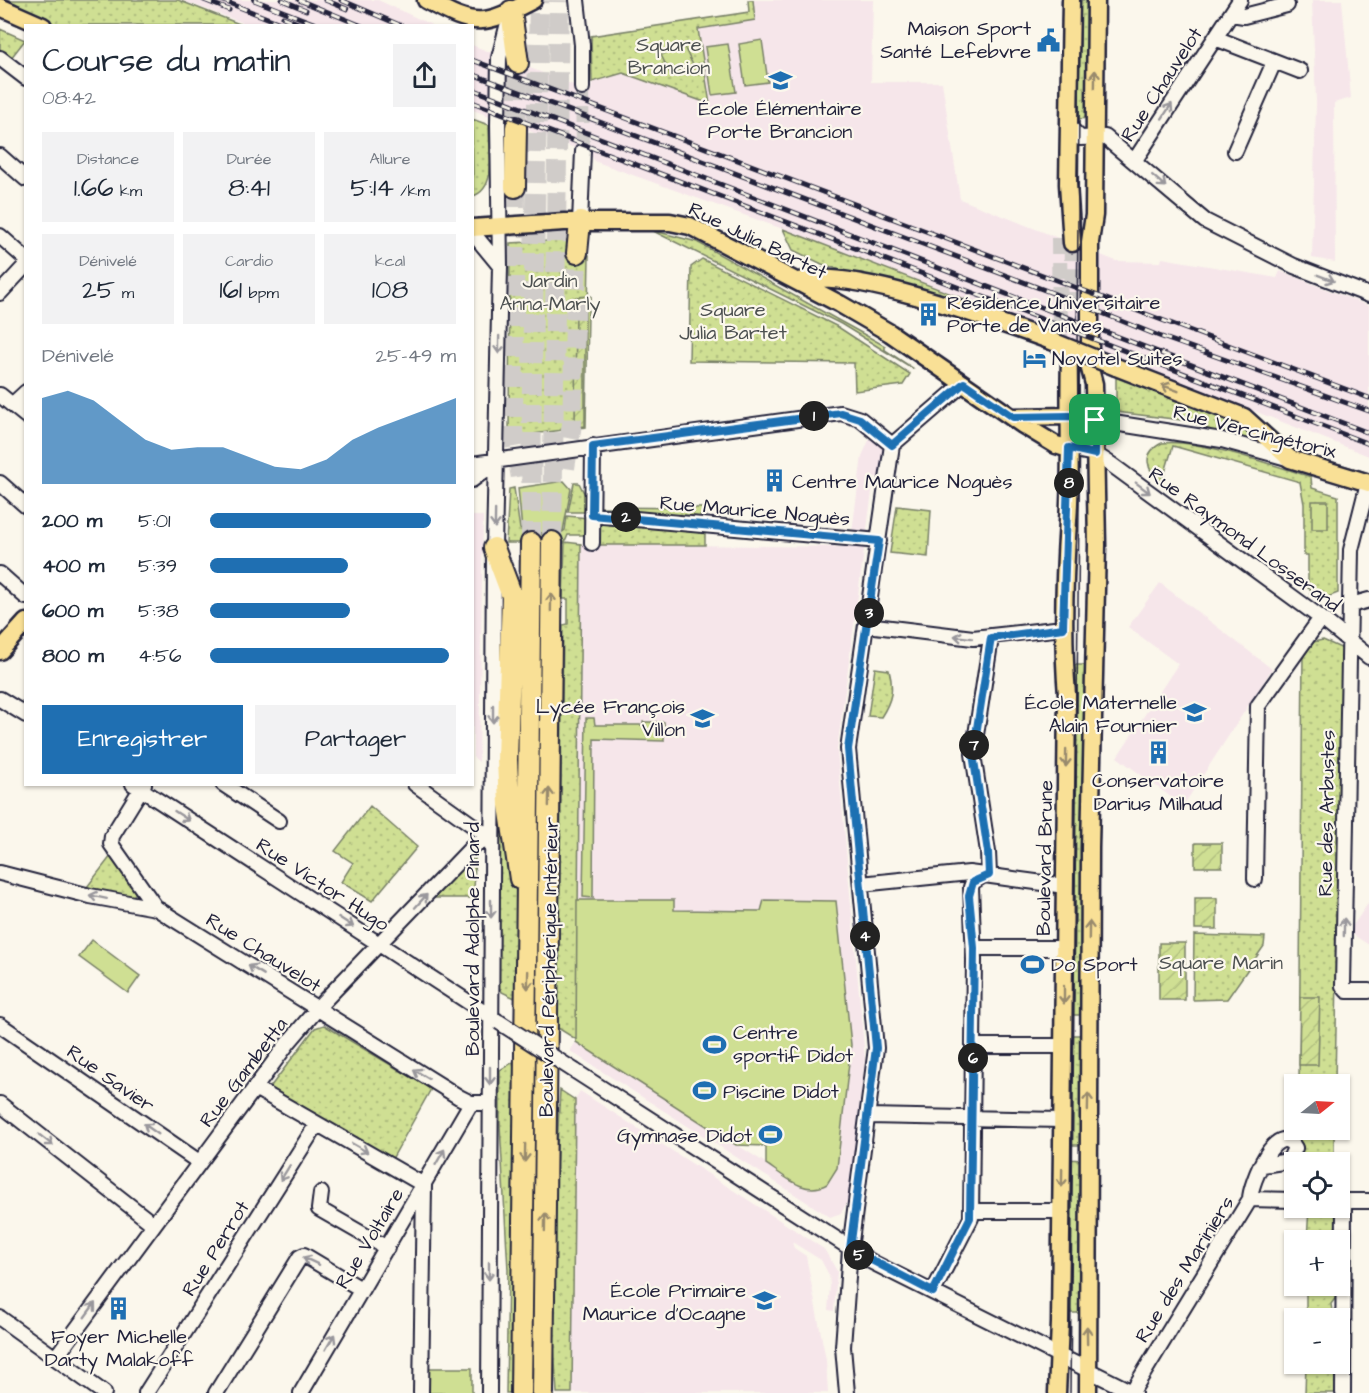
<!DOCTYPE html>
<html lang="fr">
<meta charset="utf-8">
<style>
:root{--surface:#fff;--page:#f2f2f3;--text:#1f2937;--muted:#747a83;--accent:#1f6fb2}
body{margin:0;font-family:"Architects Daughter",sans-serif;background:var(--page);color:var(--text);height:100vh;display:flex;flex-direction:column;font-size:22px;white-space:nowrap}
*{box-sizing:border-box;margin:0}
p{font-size:20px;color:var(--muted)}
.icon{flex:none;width:33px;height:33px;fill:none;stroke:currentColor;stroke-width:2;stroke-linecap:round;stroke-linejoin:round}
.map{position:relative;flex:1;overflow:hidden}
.sheet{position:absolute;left:24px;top:24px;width:450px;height:762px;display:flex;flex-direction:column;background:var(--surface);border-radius:0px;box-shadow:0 2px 4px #0004}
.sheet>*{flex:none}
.needle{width:39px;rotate:72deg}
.fabs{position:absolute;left:1284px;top:1074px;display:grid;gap:12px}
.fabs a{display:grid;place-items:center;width:66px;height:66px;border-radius:0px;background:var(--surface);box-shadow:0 2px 4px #0004;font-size:30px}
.pin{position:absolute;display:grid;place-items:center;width:51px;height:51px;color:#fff;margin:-26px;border-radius:12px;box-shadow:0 3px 9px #0006}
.km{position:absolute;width:30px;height:30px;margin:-15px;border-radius:50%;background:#222;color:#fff;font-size:16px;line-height:30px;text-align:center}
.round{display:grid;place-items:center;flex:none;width:63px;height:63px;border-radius:0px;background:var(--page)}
.overview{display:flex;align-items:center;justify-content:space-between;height:102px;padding:0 18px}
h1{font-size:33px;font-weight:600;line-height:45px}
.stats{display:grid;grid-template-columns:repeat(3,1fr);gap:9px;height:102px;padding:6px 18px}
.stats div{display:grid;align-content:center;border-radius:0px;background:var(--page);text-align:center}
.stats b{font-size:26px;font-weight:600}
.stats small{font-size:16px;font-weight:400}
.stats p{font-size:16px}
.chart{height:168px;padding:12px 18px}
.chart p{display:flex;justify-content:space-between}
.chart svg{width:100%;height:108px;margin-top:6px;fill:var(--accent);opacity:.7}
.primary-button{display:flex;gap:12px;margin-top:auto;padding:12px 18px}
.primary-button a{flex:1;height:69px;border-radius:0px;background:var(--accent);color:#fff;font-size:24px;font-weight:600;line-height:69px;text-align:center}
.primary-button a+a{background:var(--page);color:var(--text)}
ul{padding:0 18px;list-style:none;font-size:20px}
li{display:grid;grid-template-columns:96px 72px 1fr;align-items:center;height:45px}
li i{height:15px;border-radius:8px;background:var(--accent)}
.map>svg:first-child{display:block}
.built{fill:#f6e6ea}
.grass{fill:url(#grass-dots);stroke:#788067;stroke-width:1.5}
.garden{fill:url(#garden-furrows);stroke:#788067;stroke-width:1.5}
.pitch{fill:#cfdf93;stroke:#788067;stroke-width:1.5}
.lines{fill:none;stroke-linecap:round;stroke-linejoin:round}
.minor-tunnel{stroke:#d0ccc9;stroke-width:14;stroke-dasharray:14 7;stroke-linecap:butt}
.major-tunnel{stroke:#d0ccc9;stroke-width:16;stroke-dasharray:16 8;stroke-linecap:butt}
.highway-tunnel{stroke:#d0ccc9;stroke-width:20;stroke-dasharray:20 10;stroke-linecap:butt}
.minor-casing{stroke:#22223b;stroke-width:18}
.major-casing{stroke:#22223b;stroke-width:21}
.highway-casing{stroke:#22223b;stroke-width:24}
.minor{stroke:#fbf7ec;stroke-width:14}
.major{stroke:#f9e096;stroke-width:16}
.highway{stroke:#f9e096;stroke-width:20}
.tram{stroke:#22223b;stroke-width:1.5}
.rail-casing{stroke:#22223b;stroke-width:5}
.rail{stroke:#fbf7ec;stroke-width:3;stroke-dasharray:9;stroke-linecap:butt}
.minor-bridge-casing{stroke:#22223b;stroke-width:18;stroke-linecap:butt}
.major-bridge-casing{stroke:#22223b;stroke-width:21;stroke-linecap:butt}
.minor-bridge{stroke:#fbf7ec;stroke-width:14}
.major-bridge{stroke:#f9e096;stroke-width:16}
.oneway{stroke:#988a6d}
.oneway2{stroke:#99979c}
.route-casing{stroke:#fff;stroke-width:12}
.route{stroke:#1f6fb2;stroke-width:8}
.labels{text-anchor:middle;stroke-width:4.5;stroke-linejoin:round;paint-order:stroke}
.poi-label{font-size:20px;fill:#22223b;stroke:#fbf7ec;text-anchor:start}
.park-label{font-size:20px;fill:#4d5151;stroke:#fbf7ec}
.street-label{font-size:20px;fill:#22223b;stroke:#fbf7ec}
</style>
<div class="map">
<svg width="1369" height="1393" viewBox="0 0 1369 1393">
<defs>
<pattern id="grass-dots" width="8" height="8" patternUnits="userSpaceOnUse" patternTransform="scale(1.5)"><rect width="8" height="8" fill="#cfdf93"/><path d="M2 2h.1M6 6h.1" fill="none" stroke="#b1bf80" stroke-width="1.8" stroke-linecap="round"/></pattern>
<pattern id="garden-furrows" width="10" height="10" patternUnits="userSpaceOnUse" patternTransform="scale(1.5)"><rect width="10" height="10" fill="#cfdf93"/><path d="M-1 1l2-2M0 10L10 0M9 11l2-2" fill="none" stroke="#b1bf80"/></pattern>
</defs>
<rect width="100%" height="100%" fill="#fbf7ec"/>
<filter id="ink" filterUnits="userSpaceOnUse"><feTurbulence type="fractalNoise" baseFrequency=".0167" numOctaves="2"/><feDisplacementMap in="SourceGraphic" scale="12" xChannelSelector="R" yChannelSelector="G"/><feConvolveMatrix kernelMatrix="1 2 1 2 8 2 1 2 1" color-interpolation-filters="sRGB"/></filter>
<g filter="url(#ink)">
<path class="built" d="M181 0H378L432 25H249Z
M753 0H873L871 82H942L960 199 1116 261 1161 262 1162 258 1277 278 1280 271 1369 306V456L1050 331 880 281 783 229 594 161 591 154 473 110 472 45 591 92 592 82 623 73 709 104 698 29 754 20Z
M1312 0H1342L1351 98 1334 103 1335 262 1312 258 1316 103Z
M870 438 885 449 884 478 874 477 837 750 865 1059 848 1201 841 1213 830 1217 570 1051 576 1042 800 1185 818 1188 830 1181 835 1173 851 1045 843 972 764 901 761 911 674 910V900H577L581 544 850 547 862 456Z
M472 516H483L479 762 473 757Z
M1160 583 1272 669 1183 806 1117 757 1178 664 1128 627Z
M1369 902V945L1352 934V927Z
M580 1091 824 1249 837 1271 834 1311 828 1310 830 1286 829 1275 821 1260 792 1242 794 1248 806 1256 826 1360 828 1393H572L575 1100Z"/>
<path class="grass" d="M0 0H178L242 25H49Z
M748 0H753L755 20 698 29 710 104 623 73 592 82 591 36 749 12Z
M1077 0H1091L1090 118 1077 119Z
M0 29 25 40 11 58 0 49Z
M472 119 489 125C488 146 499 188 473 196Z
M783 229 1249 409 1297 451 1369 473V477L1296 455 1258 422 1012 324 822 264 793 250Z
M651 230 697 242 885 346V350L914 369 841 324Z
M569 240V256L589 255 586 427 509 437 510 243Z
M702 259 838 327 910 374 903 385 855 391 854 363 689 361 691 267Z
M1118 375 1243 420 1269 446 1217 433 1190 421 1116 412V378Z
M1162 443C1197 438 1276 466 1311 477L1312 488 1338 496V593L1325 598 1310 594 1312 590 1308 588V555H1304V504L1300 482 1173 446 1162 482C1146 471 1141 453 1162 443Z
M574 483H579L590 505 589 512H568Z
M514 488 520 529 526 535 561 533 565 530 567 516 589 518V535H568L565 542 581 544 577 1040 558 1028 563 625 568 624V599H563L565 543H506L509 489Z
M897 506 931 510 928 557 890 553Z
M595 507 705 508V545H595Z
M500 593H505L506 796 519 916V1000L502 992 501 989H496Z
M1323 640 1343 649 1335 1084H1299L1303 652 1313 642Z
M1069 665H1090L1084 1015H1068Z
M875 668 889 670C894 689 892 700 881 717L868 716Z
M370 806 417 847 372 901 341 882 353 863 335 851Z
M475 853 474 898H431Z
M111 856 136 893 132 897 87 887Z
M1194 935 1265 937 1264 946 1227 999 1193 1000Z
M324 1025 431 1089 392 1159 272 1090 271 1086 315 1028Z
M1068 1035H1083V1145H1067Z
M515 1061 517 1063 512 1393H506L508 1270 500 1125V1070Z
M560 1090 575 1100 572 1393H557L550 1284Z
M1294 1120V1130H1334V1162H1298V1132L1291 1128Z
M1067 1159 1082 1160 1081 1313H1066Z
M1309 1208H1335L1338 1240H1307Z
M1306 1286H1339L1340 1292 1331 1304 1333 1318H1306Z
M1306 1364H1340L1338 1393H1305Z"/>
<path class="garden" d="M591 296V303L585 304V426L575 427 576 297Z
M1195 843H1222V867H1195Z
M1195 898H1217V929H1195Z
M1159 943H1185V1000H1159Z
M1300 997H1320L1318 1065H1299Z"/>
<path class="pitch" d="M762 40 768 82 745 85 739 44Z
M728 44 736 92 712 95 705 47Z
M683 45 693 65 671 75 661 55Z
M564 481 571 489 563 531 527 534 522 530 518 488Z
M1312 501H1328V529H1312Z
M586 718H594L595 725H643V722H664V741L594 739 593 898 583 897Z
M577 900H674V910L761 911 764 900 836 901 851 1045 837 1168 827 1184C805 1197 783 1175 766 1164V1146L736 1145 576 1042Z
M92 940 140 976 128 993 79 957Z
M425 1368H472V1393H425Z"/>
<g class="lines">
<path class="minor-tunnel" d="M582 88 583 151"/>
<path class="major-tunnel" d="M1059 238 1060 341 1067 355
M1071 308 1072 243"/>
<path class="highway-tunnel" d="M516 127 518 63
M515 187 513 431 521 478
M565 468 572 424 577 253
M552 542 559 0
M531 543 532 370 539 0"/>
<defs>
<path id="minor" d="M577 0 582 45V88
M1231 14 1244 16 1287 5
M1215 38 1300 71
M0 58 26 78
M1068 125 1080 138 1105 137 1111 142 1205 221 1294 266 1369 295
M1235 151 1274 62
M0 156 26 179
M1135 160 1240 0
M580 222 583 151
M472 232 500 266
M0 236 26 259
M0 293 26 265
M0 395 26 416
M12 405 26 392
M1069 416 1222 440 1287 458
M892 445 964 383
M1069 449 1095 454 1112 465 1321 618 1369 657
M472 464 841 413 860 419 892 445
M472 480 496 462
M0 483 26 506
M1368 483 1351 550 1343 986 1347 991H1369
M592 515 879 541
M592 543 593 446
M0 574 26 597
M1351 605 1369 600
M867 625 973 638 1063 628
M0 699 26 715
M133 784 496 1020
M144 784 112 836 111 844 156 908
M223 784 279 821
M415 784 492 839
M0 873 90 896 156 908 459 1097 471 1103H490
M989 875 988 852 973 754 991 638
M1255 879 1258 706 1321 618
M861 884 969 873 984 875
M974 948H1064
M0 1025 199 1162
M973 1046H1064
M575 1071 872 1262 1134 1393
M255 1088 424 1185 421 1393
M0 1104 153 1224
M868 1116 1062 1120
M321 1193 319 1209 387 1248
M1250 1199 1294 1200
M1340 1201H1369
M971 1211H1061
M933 1292 971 1218 974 960 971 887 973 882 984 875 1065 886
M0 1318 104 1393
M56 1357 288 1043 323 1002 475 844 492 839
M1132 1392 1250 1199C1250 1184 1277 1117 1295 1148L1289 1161 1263 1165
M146 1393 317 1124
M216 1393 300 1257 304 1255 361 1289
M301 1393 471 1103
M489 1393 494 548 500 266 498 125 499 58 509 19
M847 1393 843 1347 850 1249 876 1048 848 749 892 445
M1343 1393 1344 1201"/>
<path id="major" d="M426 0C477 28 483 26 533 0
M1071 0 1068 184 1072 243
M0 7 43 26
M472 228 564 222H670L690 226 840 304 890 333 1023 425 1056 445 1069 449
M800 281C848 266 998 322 1049 340
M1116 367 1244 417 1290 459 1369 483
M1013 417 1069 416
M0 651 26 622
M1057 1393 1060 1323 1067 695C1062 636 1064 579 1068 521 1072 467 1068 413 1070 360
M1088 1393 1090 848 1097 545 1094 384 1090 369V242L1094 215 1096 0"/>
<path id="highway" d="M511 11 518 63
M515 187 516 127
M577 253 580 222
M494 548 512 596 507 760 509 805 520 879
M521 1393 531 543
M543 1393 552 542"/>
</defs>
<use href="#minor" class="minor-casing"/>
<use href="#major" class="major-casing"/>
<use href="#highway" class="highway-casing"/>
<use href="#minor" class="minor"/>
<use href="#major" class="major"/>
<use href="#highway" class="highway"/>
<path class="tram" d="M1070 1393 1079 503 1077 327 1080 0"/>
<defs>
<path id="rail" d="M204 0 229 10
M221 0 288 26
M254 0 321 26
M282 0 306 10
M299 0 362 26
M325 0 347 9
M341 0 402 26
M283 17 305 26
M472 60 1369 398
M472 74 1050 292 1159 336 1369 411
M472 89 1369 433
M472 102 1369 444"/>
</defs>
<use href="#rail" class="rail-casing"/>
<use href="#rail" class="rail"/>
<defs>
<path id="minor-bridge" d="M499 1022 575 1071"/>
<path id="major-bridge" d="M1049 340 1116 367"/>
</defs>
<use href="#minor-bridge" class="minor-bridge-casing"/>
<use href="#major-bridge" class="major-bridge-casing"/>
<use href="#minor-bridge" class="minor-bridge"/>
<use href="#major-bridge" class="major-bridge"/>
</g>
<defs><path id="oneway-shaft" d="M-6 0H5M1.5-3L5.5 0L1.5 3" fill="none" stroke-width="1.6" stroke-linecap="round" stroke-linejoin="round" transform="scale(1.5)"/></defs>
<g class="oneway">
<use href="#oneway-shaft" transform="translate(1095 79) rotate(-89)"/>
<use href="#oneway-shaft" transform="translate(1170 388) rotate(-159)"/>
<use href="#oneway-shaft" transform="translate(551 602) rotate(-89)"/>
<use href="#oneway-shaft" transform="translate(1066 758) rotate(91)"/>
<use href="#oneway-shaft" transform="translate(549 797) rotate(-89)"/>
<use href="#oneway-shaft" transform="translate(1089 930) rotate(-89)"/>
<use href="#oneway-shaft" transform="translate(528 980) rotate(91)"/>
<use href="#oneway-shaft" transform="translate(1064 995) rotate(90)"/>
<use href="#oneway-shaft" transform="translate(1088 1102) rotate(-89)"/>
<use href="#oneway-shaft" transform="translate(525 1153) rotate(91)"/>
<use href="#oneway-shaft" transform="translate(1062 1178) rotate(91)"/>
<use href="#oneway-shaft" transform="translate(545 1222) rotate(-89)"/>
<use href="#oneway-shaft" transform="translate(1087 1335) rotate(-91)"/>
</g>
<g class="oneway2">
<use href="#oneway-shaft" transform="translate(1167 111) rotate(-57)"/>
<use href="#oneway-shaft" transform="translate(1159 181) rotate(41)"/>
<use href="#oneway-shaft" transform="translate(1326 278) rotate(21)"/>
<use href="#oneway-shaft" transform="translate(499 345) rotate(91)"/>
<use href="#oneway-shaft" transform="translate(1143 488) rotate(37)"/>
<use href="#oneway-shaft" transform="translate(495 519) rotate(91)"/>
<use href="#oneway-shaft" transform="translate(963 637) rotate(-173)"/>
<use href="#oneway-shaft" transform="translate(493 714) rotate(90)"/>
<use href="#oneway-shaft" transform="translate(182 816) rotate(33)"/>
<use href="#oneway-shaft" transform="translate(98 897) rotate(-168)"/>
<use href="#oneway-shaft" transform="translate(421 901) rotate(-48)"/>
<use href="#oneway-shaft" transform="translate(491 909) rotate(90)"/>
<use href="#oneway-shaft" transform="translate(346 922) rotate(33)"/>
<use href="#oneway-shaft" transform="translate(1344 927) rotate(-89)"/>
<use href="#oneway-shaft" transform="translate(256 970) rotate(-149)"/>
<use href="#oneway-shaft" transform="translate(421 1074) rotate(-149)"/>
<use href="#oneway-shaft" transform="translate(490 1076) rotate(90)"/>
<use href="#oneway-shaft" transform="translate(151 1129) rotate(-145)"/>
<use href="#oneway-shaft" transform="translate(46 1140) rotate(38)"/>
<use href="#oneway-shaft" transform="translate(360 1148) rotate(30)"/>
<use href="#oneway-shaft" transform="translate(440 1157) rotate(-60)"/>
<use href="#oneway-shaft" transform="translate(285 1173) rotate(122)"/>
<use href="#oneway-shaft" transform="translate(311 1261) rotate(-155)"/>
<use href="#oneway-shaft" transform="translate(489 1271) rotate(90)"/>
<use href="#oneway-shaft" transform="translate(90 1310) rotate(-54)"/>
<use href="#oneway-shaft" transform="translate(330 1342) rotate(-60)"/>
</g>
</g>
<g class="lines" filter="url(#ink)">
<defs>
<path id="route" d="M964 383 1013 417 1069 416 1095 420V454L1069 448 1063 628 991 638 973 754 988 852 989 875 973 882 969 896 974 948 970 1218 933 1292 850 1249 876 1048 848 749 879 541 592 515 593 446 841 413 860 419 892 445Z"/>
</defs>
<use href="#route" class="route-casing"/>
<use href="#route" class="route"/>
</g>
<defs>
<symbol id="civic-bare" viewBox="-9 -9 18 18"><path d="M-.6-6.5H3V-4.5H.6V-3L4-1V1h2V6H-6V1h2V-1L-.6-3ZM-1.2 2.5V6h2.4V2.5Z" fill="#1f6fb2" stroke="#fbf7ec" stroke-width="2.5" paint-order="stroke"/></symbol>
<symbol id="school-bare" viewBox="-9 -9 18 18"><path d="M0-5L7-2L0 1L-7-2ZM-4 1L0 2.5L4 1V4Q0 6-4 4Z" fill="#1f6fb2" stroke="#fbf7ec" stroke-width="2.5" paint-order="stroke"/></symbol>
<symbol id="building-bare" viewBox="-9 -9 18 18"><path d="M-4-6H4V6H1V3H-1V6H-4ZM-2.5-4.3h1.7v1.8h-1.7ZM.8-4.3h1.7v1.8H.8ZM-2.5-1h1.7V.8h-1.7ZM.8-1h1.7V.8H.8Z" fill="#1f6fb2" stroke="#fbf7ec" stroke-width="2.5" paint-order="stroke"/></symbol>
<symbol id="hotel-bare" viewBox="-9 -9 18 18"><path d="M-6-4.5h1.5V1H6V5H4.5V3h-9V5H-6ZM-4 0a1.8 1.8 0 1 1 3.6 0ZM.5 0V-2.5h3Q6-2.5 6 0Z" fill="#1f6fb2" stroke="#fbf7ec" stroke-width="2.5" paint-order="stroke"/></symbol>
<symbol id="stadium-bare" viewBox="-9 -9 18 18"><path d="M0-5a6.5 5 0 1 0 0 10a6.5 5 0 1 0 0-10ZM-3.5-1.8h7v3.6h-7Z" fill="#1f6fb2" stroke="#fbf7ec" stroke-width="2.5" paint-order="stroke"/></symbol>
</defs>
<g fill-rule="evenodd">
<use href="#civic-bare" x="1032" y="24" width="33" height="33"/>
<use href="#school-bare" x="764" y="64" width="33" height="33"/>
<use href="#building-bare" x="912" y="298" width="33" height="33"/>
<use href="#hotel-bare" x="1018" y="342" width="33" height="33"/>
<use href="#building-bare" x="758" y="464" width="33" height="33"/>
<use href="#school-bare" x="1178" y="696" width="33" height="33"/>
<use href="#school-bare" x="686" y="702" width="33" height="33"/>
<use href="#building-bare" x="1142" y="736" width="33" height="33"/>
<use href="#stadium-bare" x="1016" y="948" width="33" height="33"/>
<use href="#stadium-bare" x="698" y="1028" width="33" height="33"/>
<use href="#stadium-bare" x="688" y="1074" width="33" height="33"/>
<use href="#stadium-bare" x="754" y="1118" width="33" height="33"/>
<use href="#school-bare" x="748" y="1284" width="33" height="33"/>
<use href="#building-bare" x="102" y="1292" width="33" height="33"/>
</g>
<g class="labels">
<g class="poi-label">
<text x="1031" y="35" text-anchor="end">Maison Sport<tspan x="1031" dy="23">Santé Lefebvre</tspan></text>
<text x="780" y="115" text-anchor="middle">École Élémentaire<tspan x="780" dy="23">Porte Brancion</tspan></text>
<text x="947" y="309">Résidence Universitaire<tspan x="947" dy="23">Porte de Vanves</tspan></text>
<text x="1052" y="365">Novotel Suites</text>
<text x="792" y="488">Centre Maurice Noguès</text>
<text x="1177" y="709" text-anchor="end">École Maternelle<tspan x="1177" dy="23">Alain Fournier</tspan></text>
<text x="685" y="713" text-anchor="end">Lycée François<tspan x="685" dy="23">Villon</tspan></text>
<text x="1158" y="787" text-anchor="middle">Conservatoire<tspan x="1158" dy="23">Darius Milhaud</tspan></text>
<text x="1051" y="971">Do Sport</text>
<text x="733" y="1039">Centre<tspan x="733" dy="23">sportif Didot</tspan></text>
<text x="723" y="1098">Piscine Didot</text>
<text x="752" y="1142" text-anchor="end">Gymnase Didot</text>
<text x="746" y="1297" text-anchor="end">École Primaire<tspan x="746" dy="23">Maurice d'Ocagne</tspan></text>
<text x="119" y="1343" text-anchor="middle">Foyer Michelle<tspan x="119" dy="23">Darty Malakoff</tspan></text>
</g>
<g class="park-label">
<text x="669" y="51">Square<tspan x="669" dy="23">Brancion</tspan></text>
<text x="550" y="287">Jardin<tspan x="550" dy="23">Anna-Marly</tspan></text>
<text x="733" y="316">Square<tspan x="733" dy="23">Julia Bartet</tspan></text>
<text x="1221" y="969">Square Marin</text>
</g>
<g class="street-label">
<text transform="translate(1161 84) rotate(-57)" y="7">Rue Chauvelot</text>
<text transform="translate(758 240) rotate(26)" y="7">Rue Julia Bartet</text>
<text transform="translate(1255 431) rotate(14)" y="7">Rue Vercingétorix</text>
<text transform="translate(755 510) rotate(5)" y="7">Rue Maurice Noguès</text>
<text transform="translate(1245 539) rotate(36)" y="7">Rue Raymond Losserand</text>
<text transform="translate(1326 813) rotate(-89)" y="7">Rue des Arbustes</text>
<text transform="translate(1044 858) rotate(-89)" y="7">Boulevard Brune</text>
<text transform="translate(323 884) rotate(33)" y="7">Rue Victor Hugo</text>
<text transform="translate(472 939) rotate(-90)" y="7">Boulevard Adolphe Pinard</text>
<text transform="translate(264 952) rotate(32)" y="7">Rue Chauvelot</text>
<text transform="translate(548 967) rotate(-89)" y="7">Boulevard Périphérique Intérieur</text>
<text transform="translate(243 1072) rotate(-53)" y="7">Rue Gambetta</text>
<text transform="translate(111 1078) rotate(35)" y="7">Rue Savier</text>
<text transform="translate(369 1238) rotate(-59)" y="7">Rue Voltaire</text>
<text transform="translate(215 1248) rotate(-58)" y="7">Rue Perrot</text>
<text transform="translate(1184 1269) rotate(-58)" y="7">Rue des Mariniers</text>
</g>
</g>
</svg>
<div class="fabs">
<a><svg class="needle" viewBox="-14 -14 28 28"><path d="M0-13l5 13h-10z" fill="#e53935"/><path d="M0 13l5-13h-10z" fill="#747a83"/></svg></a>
<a><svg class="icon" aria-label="locate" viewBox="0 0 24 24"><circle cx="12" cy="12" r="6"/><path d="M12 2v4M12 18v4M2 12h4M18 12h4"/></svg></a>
<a>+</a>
<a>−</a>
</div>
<div class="pin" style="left:1095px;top:420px;background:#1e9e55"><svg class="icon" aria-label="arrive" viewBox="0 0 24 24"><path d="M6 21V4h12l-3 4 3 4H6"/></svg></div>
<b class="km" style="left:814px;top:416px">1</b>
<b class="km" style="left:626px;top:517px">2</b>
<b class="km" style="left:869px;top:613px">3</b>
<b class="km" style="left:865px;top:936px">4</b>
<b class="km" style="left:859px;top:1255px">5</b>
<b class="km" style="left:973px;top:1058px">6</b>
<b class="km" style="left:974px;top:745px">7</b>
<b class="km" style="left:1069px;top:483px">8</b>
<section class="sheet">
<div class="overview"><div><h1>Course du matin</h1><p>08:42</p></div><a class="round"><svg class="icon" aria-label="share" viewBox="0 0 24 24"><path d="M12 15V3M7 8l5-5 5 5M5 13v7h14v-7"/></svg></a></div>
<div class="stats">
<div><p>Distance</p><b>1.66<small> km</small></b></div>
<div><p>Durée</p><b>8:41</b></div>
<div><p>Allure</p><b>5:14<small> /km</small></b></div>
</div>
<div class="stats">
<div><p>Dénivelé</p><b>25<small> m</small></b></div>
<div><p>Cardio</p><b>161<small> bpm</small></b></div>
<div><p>kcal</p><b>108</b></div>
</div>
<div class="chart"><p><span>Dénivelé</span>25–49 m</p>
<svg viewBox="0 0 160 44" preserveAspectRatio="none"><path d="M0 44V9L10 6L20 10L30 18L40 26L50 30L60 29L70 29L80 33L90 37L100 38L110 34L120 26L130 21L140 17L150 13L160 9V44z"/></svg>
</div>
<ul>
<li><b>200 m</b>5:01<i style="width:90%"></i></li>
<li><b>400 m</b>5:39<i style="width:56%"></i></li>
<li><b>600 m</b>5:38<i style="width:57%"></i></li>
<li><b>800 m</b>4:56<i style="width:97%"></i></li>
</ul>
<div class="primary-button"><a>Enregistrer</a><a>Partager</a></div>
</section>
</div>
